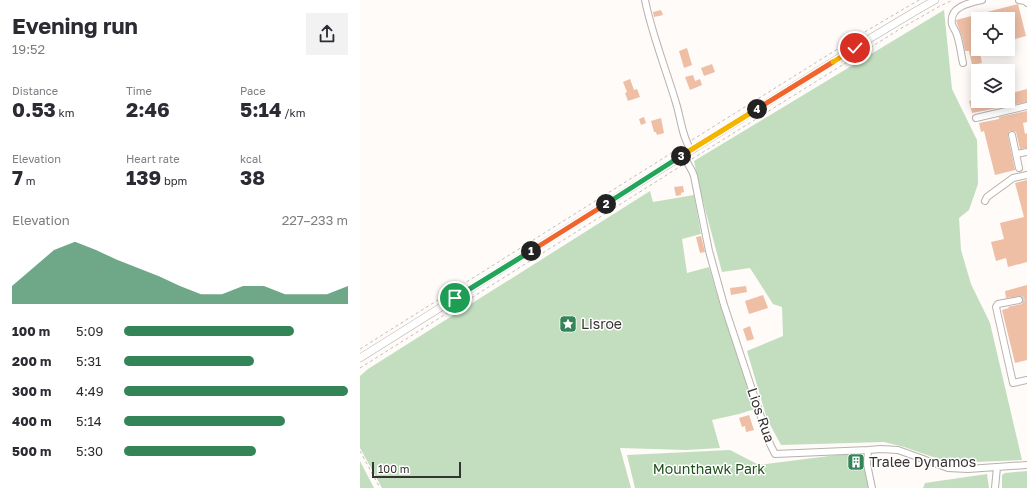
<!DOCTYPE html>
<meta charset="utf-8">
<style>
:root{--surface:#fff;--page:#f2f2f3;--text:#2b2b33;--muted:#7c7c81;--accent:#338456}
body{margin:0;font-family:"Golos Text",sans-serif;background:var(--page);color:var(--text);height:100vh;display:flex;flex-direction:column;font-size:15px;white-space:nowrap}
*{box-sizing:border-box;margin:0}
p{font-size:13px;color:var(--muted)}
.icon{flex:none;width:22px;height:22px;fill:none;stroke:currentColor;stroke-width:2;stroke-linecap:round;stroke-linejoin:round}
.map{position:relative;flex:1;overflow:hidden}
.details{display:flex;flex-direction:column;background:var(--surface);width:360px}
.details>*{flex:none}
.buttons{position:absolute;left:611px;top:12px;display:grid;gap:8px}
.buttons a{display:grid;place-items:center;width:44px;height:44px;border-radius:0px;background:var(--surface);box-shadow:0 2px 10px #0003;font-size:20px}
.scale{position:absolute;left:12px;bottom:10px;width:89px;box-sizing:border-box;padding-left:4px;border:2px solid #363331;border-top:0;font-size:11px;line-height:14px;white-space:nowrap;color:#363331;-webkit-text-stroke:3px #fff;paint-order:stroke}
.pin{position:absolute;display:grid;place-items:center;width:34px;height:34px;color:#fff;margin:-17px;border:2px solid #fff;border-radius:50%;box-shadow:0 1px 4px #0007}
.km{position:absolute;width:20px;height:20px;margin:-10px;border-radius:50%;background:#222;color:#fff;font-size:11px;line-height:20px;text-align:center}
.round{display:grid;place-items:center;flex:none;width:42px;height:42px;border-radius:0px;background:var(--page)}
.headline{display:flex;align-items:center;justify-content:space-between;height:68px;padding:0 12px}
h1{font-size:22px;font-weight:700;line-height:30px}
.stats{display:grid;grid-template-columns:repeat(3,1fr);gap:6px;height:68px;padding:4px 12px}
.stats div{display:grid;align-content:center}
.stats b{font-size:20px;font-weight:700}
.stats small{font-size:11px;font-weight:400}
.stats p{font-size:11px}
.chart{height:112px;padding:8px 12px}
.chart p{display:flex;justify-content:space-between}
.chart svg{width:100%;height:72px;margin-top:4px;fill:var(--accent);opacity:.7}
ul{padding:0 12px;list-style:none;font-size:13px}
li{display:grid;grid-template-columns:64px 48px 1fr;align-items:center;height:30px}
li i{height:10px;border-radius:5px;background:var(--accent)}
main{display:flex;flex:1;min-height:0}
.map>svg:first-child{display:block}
.green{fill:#c2debf}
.building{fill:#eebea5}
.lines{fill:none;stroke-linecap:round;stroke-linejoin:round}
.minor-tunnel{stroke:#d6d3d1;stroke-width:6;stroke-dasharray:6 3;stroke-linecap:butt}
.minor-casing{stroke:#b9b1ad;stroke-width:8}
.major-casing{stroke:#b9b1ad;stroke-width:8}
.path{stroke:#c0bdbb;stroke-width:1;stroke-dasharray:3 3;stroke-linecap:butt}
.minor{stroke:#fff;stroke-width:6}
.major{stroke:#fff;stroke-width:7}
.split-1-casing{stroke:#fff;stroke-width:8}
.split-2-casing{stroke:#fff;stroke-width:8}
.split-3-casing{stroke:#fff;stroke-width:8}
.split-4-casing{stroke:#fff;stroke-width:8}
.split-5-casing{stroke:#fff;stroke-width:8}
.split-6-casing{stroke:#fff;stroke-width:8}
.split-1{stroke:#22a559;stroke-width:5}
.split-2{stroke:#f0652b;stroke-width:5}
.split-3{stroke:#22a559;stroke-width:5}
.split-4{stroke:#f5b400;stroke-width:5}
.split-5{stroke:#f0652b;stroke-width:5}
.split-6{stroke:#f5b400;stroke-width:5}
.labels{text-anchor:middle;stroke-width:3;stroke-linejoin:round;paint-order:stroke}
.poi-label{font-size:14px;fill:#363331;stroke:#fff;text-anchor:start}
.street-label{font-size:14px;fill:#363331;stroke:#fff}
.park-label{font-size:14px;fill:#21501d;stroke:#fff}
</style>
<main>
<section class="details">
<div class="headline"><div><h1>Evening run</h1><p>19:52</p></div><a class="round"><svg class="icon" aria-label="share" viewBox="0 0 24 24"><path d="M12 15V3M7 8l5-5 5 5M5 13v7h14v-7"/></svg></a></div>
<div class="stats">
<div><p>Distance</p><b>0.53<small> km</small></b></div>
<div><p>Time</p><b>2:46</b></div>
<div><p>Pace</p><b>5:14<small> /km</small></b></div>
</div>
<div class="stats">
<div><p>Elevation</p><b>7<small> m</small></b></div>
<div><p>Heart rate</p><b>139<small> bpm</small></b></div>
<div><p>kcal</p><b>38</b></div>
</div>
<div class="chart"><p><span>Elevation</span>227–233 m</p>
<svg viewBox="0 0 160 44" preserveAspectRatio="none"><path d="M0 44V33L10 22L20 11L30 6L40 11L50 17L60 22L70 27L80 33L90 38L100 38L110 33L120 33L130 38L140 38L150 38L160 33V44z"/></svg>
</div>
<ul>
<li><b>100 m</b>5:09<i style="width:76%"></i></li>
<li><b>200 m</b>5:31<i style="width:58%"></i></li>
<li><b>300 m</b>4:49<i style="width:100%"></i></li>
<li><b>400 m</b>5:14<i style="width:72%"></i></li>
<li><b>500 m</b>5:30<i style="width:59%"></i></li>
</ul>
</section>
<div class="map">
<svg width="667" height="488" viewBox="0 0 667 488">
<rect width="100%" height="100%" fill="#fefbf9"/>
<path class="green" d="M584 10 592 89 617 140 618 184 609 210 599 218 601 250 611 284 630 323 662 460 590 463 544 447 524 442 421 445 407 419 387 351 423 336 422 307 413 304 390 268 362 272 341 194 334 161Z
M290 191 293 202 334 195 341 234 322 239 327 273 349 267 359 301 395 409 379 414 352 420 360 448 326 450 260 448 271 488H22L0 448V376L8 369Z
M370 450 399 465 501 452 509 488H275L267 455Z
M0 461 14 488H0Z
M667 471V488H642V475L645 473Z
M627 474 629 488H563L565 483Z"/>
<path class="building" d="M658 4 666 36 648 41V19H618V49H619L622 63 612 65 609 51H605L602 37 598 26 596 20Z
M301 10 303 15 294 17 293 12Z
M327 48 332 65 324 68 319 51Z
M352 64 355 72 344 76 341 68Z
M333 75 335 81 340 79 342 85 330 90 325 77Z
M270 79 274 90 277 89 280 97 268 101 265 93 267 92 263 82Z
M667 89V102L612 113 609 101 618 99V101H648V94Z
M667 111V122L663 123 665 134 667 133V148L660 149 656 132 653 131H649L648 136 655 170 635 175 624 131 621 132 619 123 639 119V117Z
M284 117 286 123 281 125 279 119Z
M301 118 304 133 297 135 296 132H294L291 121Z
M667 180V262L648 267 646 258 636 261 631 242 644 239 640 223 664 217 655 183Z
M323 186 324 192 321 193V195L316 196 314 187Z
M341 236 345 252 340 253 336 237Z
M667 285V360L655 363 642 310 649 308 648 307 662 304 663 300V297L660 296 646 298 645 291Z
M386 286 387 292 371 295 370 288Z
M403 295 408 308 389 314 385 301Z
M390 326 394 339 387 341 383 329Z
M389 415 394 430 386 432 385 426 382 427 379 418Z
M489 455H500L503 469 494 472Z"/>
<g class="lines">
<path class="minor-tunnel" d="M659 300 667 298"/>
<defs>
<path id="minor" d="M285 0C292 35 306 69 316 103 321 119 322 137 331 150
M659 0 665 1 667 3
M603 63C601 54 600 44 597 35 596 31 593 28 592 24 589 7 608 3 622 0
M616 118 667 106
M652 135 656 154 667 152
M656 154 659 168
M323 155 332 171 334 176 349 251 364 305 410 444 415 454 508 450 521 449 538 450 588 468 608 469 667 465
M625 201 627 197 653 178 667 175
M659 300 638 304 636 307 653 383 667 380
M508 450 507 464 512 488
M635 488 637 467"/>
<path id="major" d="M0 358 509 39 554 12 575 0"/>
</defs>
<use href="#minor" class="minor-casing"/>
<use href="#major" class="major-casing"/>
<path class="path" d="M332 140 508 30 559 0
M332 159 540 29 580 6 593 0
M0 349 321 147
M0 368 321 166
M0 451 20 488"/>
<use href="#minor" class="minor"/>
<use href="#major" class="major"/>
</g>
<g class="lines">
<defs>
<path id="split-1" d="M95 298 171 251"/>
<path id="split-2" d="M171 251 246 204"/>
<path id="split-3" d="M246 204 321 156"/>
<path id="split-4" d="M321 156 397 109"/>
<path id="split-5" d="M397 109 473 62"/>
<path id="split-6" d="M473 62 495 48"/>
</defs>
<use href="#split-1" class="split-1-casing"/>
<use href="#split-2" class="split-2-casing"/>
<use href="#split-3" class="split-3-casing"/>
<use href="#split-4" class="split-4-casing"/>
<use href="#split-5" class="split-5-casing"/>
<use href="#split-6" class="split-6-casing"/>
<use href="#split-1" class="split-1"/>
<use href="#split-2" class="split-2"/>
<use href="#split-3" class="split-3"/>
<use href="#split-4" class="split-4"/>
<use href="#split-5" class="split-5"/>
<use href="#split-6" class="split-6"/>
</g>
<defs>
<symbol id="sight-square" viewBox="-11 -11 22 22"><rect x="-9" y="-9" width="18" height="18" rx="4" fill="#338456" stroke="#fff"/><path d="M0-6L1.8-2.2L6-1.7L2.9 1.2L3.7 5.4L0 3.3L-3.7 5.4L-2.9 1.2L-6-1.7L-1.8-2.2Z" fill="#fff"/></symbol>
<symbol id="building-square" viewBox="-11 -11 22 22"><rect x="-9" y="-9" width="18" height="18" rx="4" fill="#338456" stroke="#fff"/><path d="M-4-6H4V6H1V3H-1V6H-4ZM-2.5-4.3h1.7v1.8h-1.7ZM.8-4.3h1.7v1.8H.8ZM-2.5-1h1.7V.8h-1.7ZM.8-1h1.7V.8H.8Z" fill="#fff"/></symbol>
</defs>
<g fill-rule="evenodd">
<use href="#sight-square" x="198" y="314" width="20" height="20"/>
<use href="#building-square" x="486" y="452" width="20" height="20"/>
</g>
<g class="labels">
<g class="poi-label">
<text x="221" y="329">Lisroe</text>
<text x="509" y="467">Tralee Dynamos</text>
</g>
<g class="street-label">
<text transform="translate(401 415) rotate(71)" y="5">Lios Rua</text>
</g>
<g class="park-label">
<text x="349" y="474">Mounthawk Park</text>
</g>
</g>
</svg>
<div class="buttons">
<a><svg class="icon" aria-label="locate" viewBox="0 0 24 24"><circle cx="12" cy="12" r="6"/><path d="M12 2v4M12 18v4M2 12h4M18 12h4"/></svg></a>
<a><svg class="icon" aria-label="layers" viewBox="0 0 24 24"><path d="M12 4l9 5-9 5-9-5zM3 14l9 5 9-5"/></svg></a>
</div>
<div class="scale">100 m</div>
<div class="pin" style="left:95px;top:298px;background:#1e9e55"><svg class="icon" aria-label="arrive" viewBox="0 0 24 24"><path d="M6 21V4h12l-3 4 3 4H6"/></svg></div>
<div class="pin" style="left:495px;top:48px;background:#d93025"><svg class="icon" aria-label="check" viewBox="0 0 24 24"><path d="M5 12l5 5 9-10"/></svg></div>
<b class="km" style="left:171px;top:251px">1</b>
<b class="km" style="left:246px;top:204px">2</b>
<b class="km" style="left:321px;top:156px">3</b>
<b class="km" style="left:397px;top:109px">4</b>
</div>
</main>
